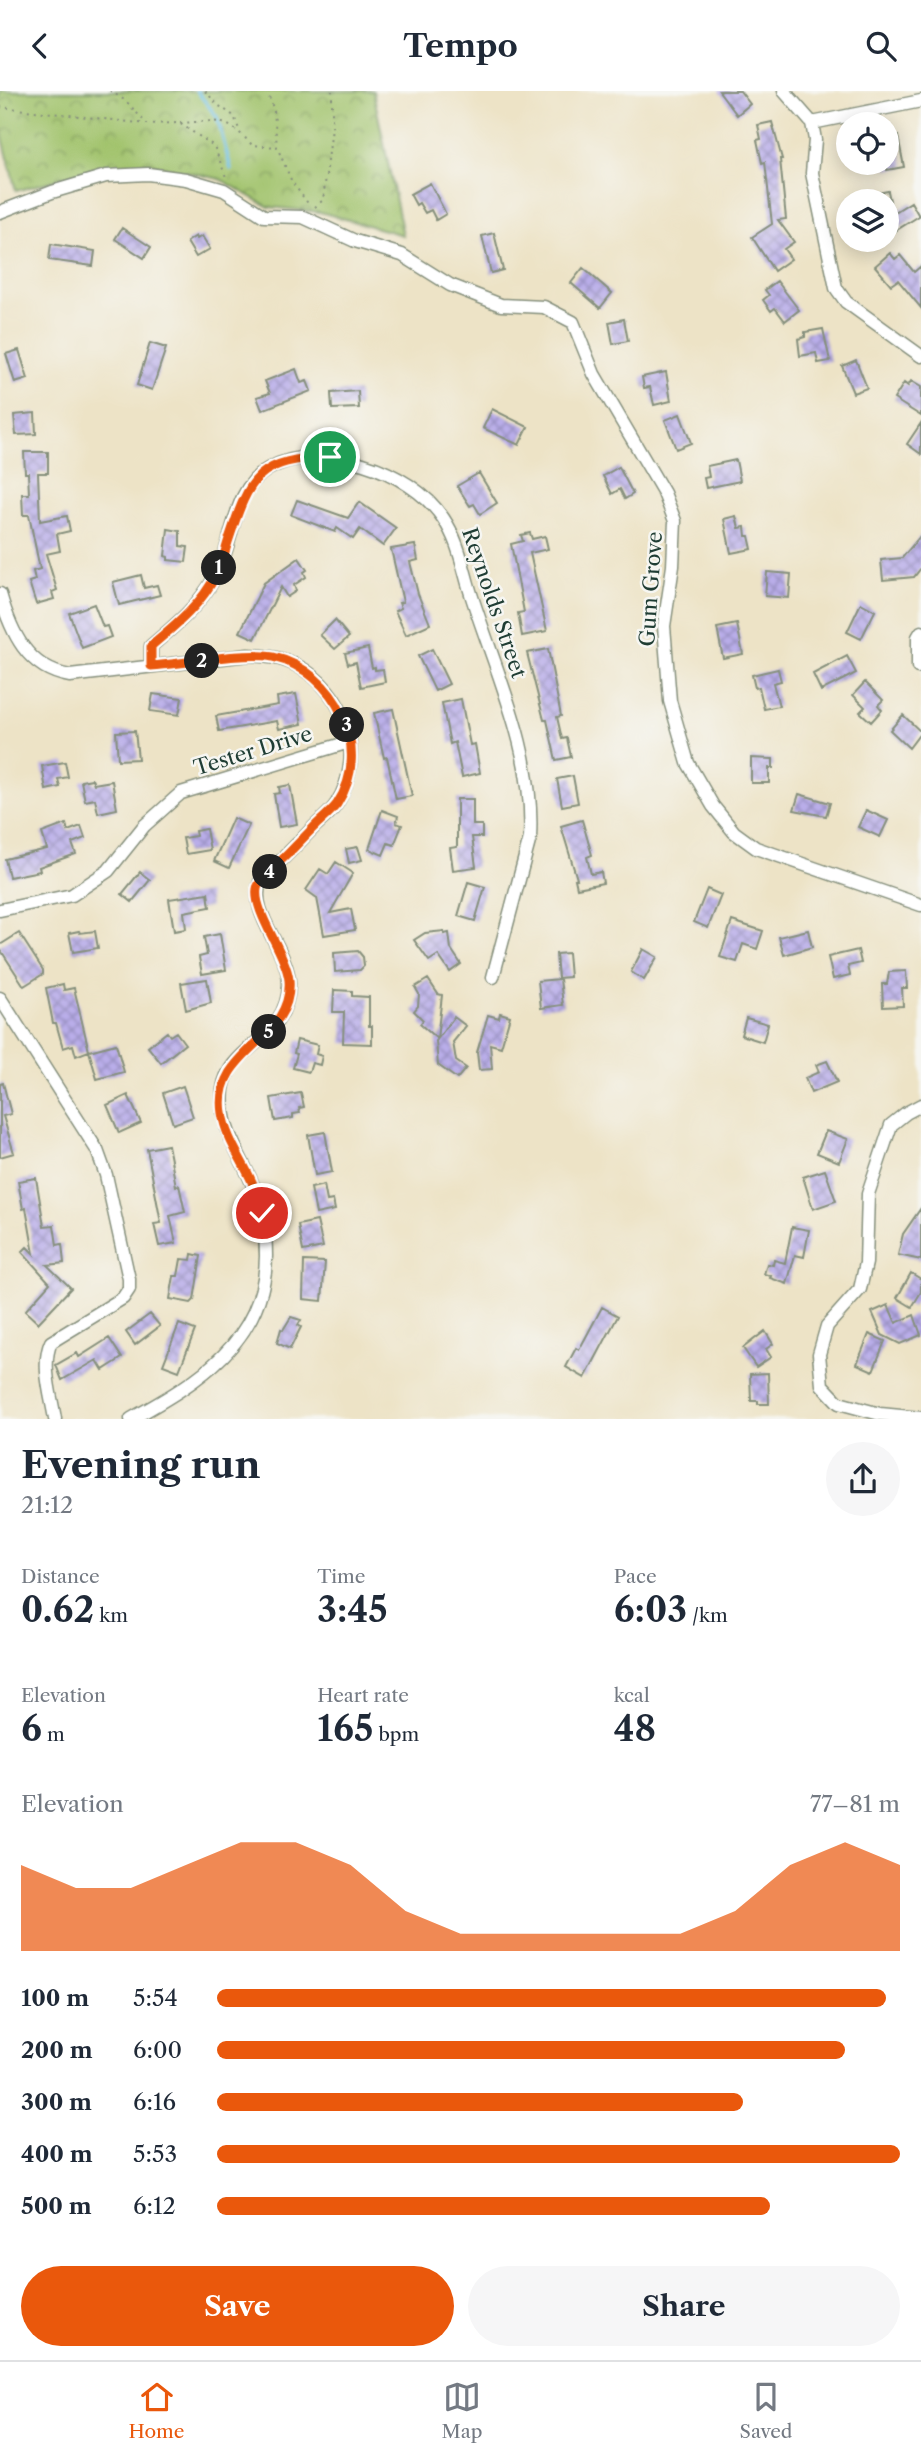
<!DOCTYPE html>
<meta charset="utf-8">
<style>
:root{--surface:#fff;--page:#f6f6f7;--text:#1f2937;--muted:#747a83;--line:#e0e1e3;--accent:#ea580c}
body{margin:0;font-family:"Libre Caslon Text",serif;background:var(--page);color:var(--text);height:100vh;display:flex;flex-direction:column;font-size:26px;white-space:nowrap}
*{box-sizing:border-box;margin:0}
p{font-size:23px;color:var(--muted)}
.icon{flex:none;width:38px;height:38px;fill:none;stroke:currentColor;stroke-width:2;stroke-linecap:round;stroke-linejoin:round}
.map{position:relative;height:1328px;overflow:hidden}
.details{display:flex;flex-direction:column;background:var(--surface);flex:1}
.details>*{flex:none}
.fabs{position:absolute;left:836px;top:21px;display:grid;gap:14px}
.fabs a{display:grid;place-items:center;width:63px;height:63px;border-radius:50%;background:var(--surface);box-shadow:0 4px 18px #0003;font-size:35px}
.pin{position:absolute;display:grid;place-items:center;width:60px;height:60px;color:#fff;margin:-30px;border:4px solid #fff;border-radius:50%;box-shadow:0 2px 7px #0007}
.km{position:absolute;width:35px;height:35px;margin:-18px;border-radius:50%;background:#222;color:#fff;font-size:19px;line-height:35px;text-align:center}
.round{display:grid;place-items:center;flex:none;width:74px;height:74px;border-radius:37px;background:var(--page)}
.head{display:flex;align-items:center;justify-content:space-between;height:119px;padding:0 21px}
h1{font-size:38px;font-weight:700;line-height:52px}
.metrics{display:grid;grid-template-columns:repeat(3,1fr);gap:10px;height:119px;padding:7px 21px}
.metrics div{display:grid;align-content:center}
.metrics b{font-size:35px;font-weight:700}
.metrics small{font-size:19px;font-weight:400}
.metrics p{font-size:19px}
.chart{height:196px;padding:14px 21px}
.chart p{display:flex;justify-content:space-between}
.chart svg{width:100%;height:126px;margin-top:7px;fill:var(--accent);opacity:.7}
.primary-button{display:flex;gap:14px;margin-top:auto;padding:14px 21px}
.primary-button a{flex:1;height:80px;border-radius:42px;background:var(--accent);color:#fff;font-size:28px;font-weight:700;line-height:80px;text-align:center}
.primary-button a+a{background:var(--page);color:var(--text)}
ul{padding:0 21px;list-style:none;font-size:23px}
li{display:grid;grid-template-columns:112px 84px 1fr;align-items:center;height:52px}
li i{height:18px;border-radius:9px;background:var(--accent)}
header{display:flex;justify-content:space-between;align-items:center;height:91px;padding:0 21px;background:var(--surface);font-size:32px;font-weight:700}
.menu{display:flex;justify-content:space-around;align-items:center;height:98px;border-top:2px solid var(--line);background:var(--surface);font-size:19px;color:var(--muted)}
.menu a{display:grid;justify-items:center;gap:4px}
.menu .current{color:var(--accent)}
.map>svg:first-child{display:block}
.park{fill:url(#park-crowns);stroke:#608050;stroke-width:2}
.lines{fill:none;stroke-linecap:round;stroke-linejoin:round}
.stream{stroke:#69c0e6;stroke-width:3.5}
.building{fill:url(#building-cross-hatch)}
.street-casing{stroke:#86907d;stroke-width:15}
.path{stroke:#86907d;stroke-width:2;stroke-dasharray:2 5;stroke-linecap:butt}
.street{stroke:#fff;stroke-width:12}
.route-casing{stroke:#fff;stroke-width:14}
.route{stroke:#ea580c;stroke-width:9}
.labels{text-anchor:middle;stroke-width:5;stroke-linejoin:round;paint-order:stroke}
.street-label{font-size:21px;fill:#1f3d34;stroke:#f6f6f2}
</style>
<header><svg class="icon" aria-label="back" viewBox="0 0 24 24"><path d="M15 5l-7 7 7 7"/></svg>Tempo<svg class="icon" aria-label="search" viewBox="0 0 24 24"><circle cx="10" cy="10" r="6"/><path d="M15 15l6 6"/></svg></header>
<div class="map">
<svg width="921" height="1328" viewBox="0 0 921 1328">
<defs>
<pattern id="park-crowns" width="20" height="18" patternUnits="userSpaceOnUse" patternTransform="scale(1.75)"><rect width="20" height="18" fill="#a1c36c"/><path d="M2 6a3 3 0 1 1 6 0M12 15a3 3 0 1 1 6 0" fill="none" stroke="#83a05a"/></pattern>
<pattern id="building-cross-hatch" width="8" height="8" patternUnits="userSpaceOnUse" patternTransform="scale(1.75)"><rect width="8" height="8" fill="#b9ade9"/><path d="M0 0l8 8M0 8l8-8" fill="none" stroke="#968ebe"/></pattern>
</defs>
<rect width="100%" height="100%" fill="#f6f6f2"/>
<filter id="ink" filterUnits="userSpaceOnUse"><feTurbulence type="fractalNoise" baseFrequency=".0143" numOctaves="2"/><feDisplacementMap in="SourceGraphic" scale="14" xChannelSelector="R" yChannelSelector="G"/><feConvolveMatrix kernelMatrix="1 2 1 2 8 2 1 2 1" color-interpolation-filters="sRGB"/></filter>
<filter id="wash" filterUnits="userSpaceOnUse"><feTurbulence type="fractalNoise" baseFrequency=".00686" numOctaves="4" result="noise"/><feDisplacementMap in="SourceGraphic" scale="28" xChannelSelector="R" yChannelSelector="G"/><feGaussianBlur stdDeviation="1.57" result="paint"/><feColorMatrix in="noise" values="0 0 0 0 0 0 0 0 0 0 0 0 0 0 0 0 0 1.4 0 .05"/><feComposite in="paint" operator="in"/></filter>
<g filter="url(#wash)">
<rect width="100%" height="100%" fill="#ede3c6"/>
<path class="park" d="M0 0H373L403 144 320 121 269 116 220 88 150 73 101 76 16 100 0 35Z"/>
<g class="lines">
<path class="stream" d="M197 0 217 26 231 78"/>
</g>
<g id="blocks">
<path class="building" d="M719 0H740L750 13 737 24Z
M772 31 782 68H780L786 128 778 129 794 151 784 158 791 168 774 180 752 146 772 133 765 71 762 72 757 49 761 48 758 34Z
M898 45 904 76 887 79V47Z
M430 92 446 123 436 129 431 119 425 122 419 112 416 114 410 103Z
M888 100 890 110H858V106Z
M911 111 919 125 895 140 887 126Z
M122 137 151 156 144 167 115 148Z
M494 142 503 179 491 182 482 145Z
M196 145 197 148 202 145 210 158 196 166 187 151Z
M51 153 95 160 93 175 49 169Z
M890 162 895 168 900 164 914 181 921 175V217L898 189 891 194 875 175Z
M583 177 612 202 600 217 571 192Z
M777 190 799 219 785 230 775 217 771 220 763 209 769 204 765 199Z
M624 228 628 250 613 253 609 231Z
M823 238 830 270 818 272 816 262 800 265 798 248 805 246V241Z
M150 252 166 257 152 299 137 294Z
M19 259 28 288 15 292 6 263Z
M856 269 867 297 853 302 842 275Z
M296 278 301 292 307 290 311 300 262 319 257 306 270 302 265 290Z
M666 281 671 310 654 314 650 296 644 297 642 286Z
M911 290 921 296V325L894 308 904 292 908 295Z
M358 300 359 317 332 318 331 302Z
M492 318 528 336 519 354 483 337Z
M35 322 36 343 16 344 14 324Z
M680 323 691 352 676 358 665 329Z
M921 332V363L907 353Z
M24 361H48V382H38L40 430 67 425 70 440 57 443 60 460 46 463 57 499 52 501 54 508 36 513 29 491 35 489 33 480 40 478 29 424H23L22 403H29L28 382H25Z
M736 369 740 390 706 397 704 387 709 386 707 375Z
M619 376 633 403 625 408 620 398 612 403 603 385Z
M479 382 497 412 480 423 474 413 470 415 457 395Z
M297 409 348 427 359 411 396 437 383 455 360 438 353 448 337 437 335 441 291 424Z
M736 425 739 437 745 436 746 445H749L752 458 731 462 724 428Z
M168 438 180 440V455L188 456 186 471 168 469V466L165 465Z
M530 442 532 448 545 445 548 458 530 462 547 540 522 545 518 522 524 521 511 453 523 450 521 444Z
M921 444V477L914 486 883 489 881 469 902 467Z
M415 454 418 469 410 471 418 503 430 533 406 544 395 520 401 517 399 512 403 511 391 458Z
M299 467 307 479 304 481 306 486 294 494 296 500 287 506 281 496 255 548 240 541 264 492Z
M767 481 791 483 789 507 765 505Z
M141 484 144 497 157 494 160 504 119 514 113 491Z
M861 512 875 520 861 548 847 541Z
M94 513 103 536 107 535 111 546 82 557 69 522Z
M335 529 349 546 335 558 320 544Z
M737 533 743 563 723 567 717 537Z
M368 557 372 577 375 576V579L383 578 385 591 361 596 356 571 348 573 345 562Z
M432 558 449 593 435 600 418 565Z
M548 558 561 625 557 626 562 648 567 647 571 666 556 669 547 629H544L527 562Z
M847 565 856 582 821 600 813 583Z
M778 578 781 590 773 592 779 615 764 618 759 596 755 597 752 584Z
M865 591 883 609 878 614 882 619 871 631 860 621 865 616 853 604Z
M153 603 182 607 179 624 150 620Z
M296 603 302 633 279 638 277 630 219 640 216 625 278 614 277 606Z
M461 608 470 654 475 653 480 682 462 686 455 651 450 653 442 612Z
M393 618 412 705 396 708 387 666 384 667 374 622Z
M903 624 921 641 909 657 890 639Z
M135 640 138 668 118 669 116 641Z
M751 667 773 668V677H769V692H751Z
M65 671 68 686 58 688 60 696 46 699 42 675Z
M573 685 578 712 562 715 557 688Z
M92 688 94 693 112 690 117 718 98 722 95 708 85 710 81 690Z
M290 694 297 733 279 736 274 703 280 702 279 696Z
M799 703 830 712 826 725 794 719Z
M457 708H473V734H482V746H472L476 776 453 779 450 757 457 756Z
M382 719 398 725 396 732 402 734 394 754 388 752 383 764 369 758Z
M866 719 888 729 880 746 858 736Z
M233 727 249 734 229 777 214 770Z
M582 729 592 764 587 766 591 783 601 781 603 792 577 797 575 788H577L561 735Z
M66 733 68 740 81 735 85 747 72 752 76 763 39 776 40 780 9 786 5 768 47 758 42 742Z
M206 738 210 759 186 763 183 747 196 745 195 740Z
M358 756 362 769 349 772 346 758Z
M336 771 353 782 330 822 351 818 355 839 324 844 317 807 306 799 320 778 328 783Z
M140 781 150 789 132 811 122 803Z
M468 791 485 796 475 830 458 825Z
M707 798 721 804 708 837 694 831Z
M208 802 210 816 184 821 186 838 174 840 169 808Z
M732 830 763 840 757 858 743 853 737 871 720 866Z
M808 839 812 856 784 864 779 846Z
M79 840 80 842 95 840 98 857 73 861 69 842Z
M444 840V843L449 842 451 858 461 873 450 881 438 864 429 870 414 849 425 842Z
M19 842 43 879V883L24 895 0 858V854Z
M220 843 226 879 202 883 199 866 207 864 204 846Z
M643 858 657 866 644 889 631 881Z
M858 859 861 872 848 875 850 884 833 888 828 866Z
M358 860 363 866 364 875 360 879 335 881 334 862Z
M568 862 570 886 558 887 556 863Z
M906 880 907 897H902L903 915 883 916 882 893H887L889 881Z
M207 888 211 912 186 919 181 892Z
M428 888 438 903 442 904 437 948 420 933 423 929 414 920 418 915 419 903 415 896Z
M560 888 563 914 541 917 538 890Z
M63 893 64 899 74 897 89 960 76 965 73 954 63 957 56 932H53L46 897Z
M334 899 352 900V905L369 906V935H372V953L343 952 344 921H333Z
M500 922 510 925 501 956 490 953 492 978 479 979 477 961 488 924 499 927Z
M454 926 466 935 453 951 456 970 466 977 457 988 438 974 436 950Z
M746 927 768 933 763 951 741 944Z
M167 941 170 945 176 941 185 953 161 972 148 956Z
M297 949 318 954 316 963 322 965 320 974 312 972 309 981 293 977 297 963 294 962Z
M116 953 124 981 97 988 89 960Z
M827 970 837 991 811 1002 805 987 819 981 816 974Z
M3 992 11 1023 3 1025 14 1062 0 1066V993Z
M183 995 193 1026 173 1033 163 1002Z
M301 1002 304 1016 299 1017 300 1022 293 1023V1027L275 1030 271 1007Z
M128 1004 141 1032 119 1042 107 1014Z
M826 1040 848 1048 839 1071 817 1062Z
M325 1041 332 1081 315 1084 308 1044Z
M168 1054 176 1095 179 1094 185 1121 170 1125 176 1152 159 1155 154 1133 161 1132 147 1058Z
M825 1079 836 1110 813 1118 803 1086Z
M36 1087 44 1135 54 1134 57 1154 62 1153 64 1172 47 1174 71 1197 38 1232 25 1220 50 1192 22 1161 27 1156 34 1163 26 1117 23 1118 18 1090Z
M324 1094 327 1110 333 1109 335 1119 316 1123 311 1097Z
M921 1117V1169L898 1164 903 1143Z
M317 1130 323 1156 303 1160 298 1134Z
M792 1136 809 1139 804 1166 795 1164 787 1193 770 1187 771 1185 764 1183 767 1173 773 1174 774 1169 785 1172Z
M192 1163 201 1165 194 1209 191 1212 170 1208 174 1185H178L181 1168 191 1169Z
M304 1170 325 1171 322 1210 303 1208Z
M911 1182 921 1188V1201L912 1216 897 1207Z
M888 1214 896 1232 914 1224 921 1244 900 1253 882 1244 872 1221Z
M602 1216 618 1225 585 1287 566 1276 576 1257 579 1259Z
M150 1223 160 1235 135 1254 126 1241Z
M291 1226 301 1229 298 1234 301 1236 290 1258 277 1252 281 1238 283 1239Z
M179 1233 195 1239 179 1280 163 1274Z
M765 1240 773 1253 766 1258 771 1266 756 1276 743 1257Z
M869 1243 885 1250 873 1280 857 1273Z
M109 1247 122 1267 103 1279 97 1269 62 1289 56 1274 77 1262 79 1266Z
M768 1282 769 1313H758V1310H751L750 1283Z"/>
</g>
</g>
<g filter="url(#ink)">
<use href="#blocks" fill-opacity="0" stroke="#86907d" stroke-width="2"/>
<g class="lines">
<defs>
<path id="street" d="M784 0 812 32
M921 10 812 32 815 49 812 82 836 197 846 211 921 265
M0 121 52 101 106 85 148 83 186 88 224 99 264 125 303 126 355 150 402 164 450 194 501 214 544 216 573 231 594 283 664 402 675 430 673 475 664 535 670 610 688 672 713 715 734 741 756 757 921 814
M0 503C11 541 27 578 70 585L248 564C265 565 281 566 296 574 345 599 367 663 337 712 332 721 322 728 315 735 297 753 280 771 261 789 246 821 289 858 289 893 288 949 229 954 223 998 219 1037 238 1058 252 1092 262 1116 266 1140 266 1165 265 1250 198 1291 131 1328
M151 575V555C177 533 198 516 215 486 235 452 231 399 268 378 321 348 410 378 443 427 460 452 463 479 472 506 497 584 535 663 530 747L493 886
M918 576V546L921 541
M0 819 72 804 108 780 144 735 181 702 349 651
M0 907 97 1059 106 1084 129 1188V1198L123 1207 51 1251C41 1273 51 1304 55 1328
M921 1014 906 1022 891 1034 868 1103 866 1172 860 1198 827 1235 819 1263 822 1294 839 1312 880 1323 921 1327"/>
</defs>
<use href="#street" class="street-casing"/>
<path class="path" d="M110 0 126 10 145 31
M205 0 218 14 234 25 240 41
M267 0 274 20 277 56 292 91 310 115
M0 16 147 33 179 32 214 55 226 86
M180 32C218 30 225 25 252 54L277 56
M315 116 323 109 332 37V0"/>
<use href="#street" class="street"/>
</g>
</g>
<g class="lines" filter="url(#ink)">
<defs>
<path id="route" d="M262 1122C259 1112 256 1101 252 1091 242 1068 226 1048 222 1022 212 958 294 950 289 889 286 862 253 821 257 798 257 795 260 792 261 789 279 772 297 754 314 736 321 729 331 721 337 713 374 657 335 580 273 566 243 560 184 573 151 575V555C176 534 201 514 216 484 222 473 225 460 229 448 250 385 258 368 330 366"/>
</defs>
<use href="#route" class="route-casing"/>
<use href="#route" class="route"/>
</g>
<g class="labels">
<g class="street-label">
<text transform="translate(651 498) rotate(-86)" y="7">Gum Grove</text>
<text transform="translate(494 512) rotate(71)" y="7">Reynolds Street</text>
<text transform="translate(253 660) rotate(-17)" y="7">Tester Drive</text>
</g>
</g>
</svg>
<div class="fabs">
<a><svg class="icon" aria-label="locate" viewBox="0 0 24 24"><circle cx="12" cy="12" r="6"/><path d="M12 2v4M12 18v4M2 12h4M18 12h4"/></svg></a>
<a><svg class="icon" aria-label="layers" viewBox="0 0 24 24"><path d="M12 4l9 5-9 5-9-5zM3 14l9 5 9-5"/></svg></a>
</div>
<div class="pin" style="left:330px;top:366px;background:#1e9e55"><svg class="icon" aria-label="arrive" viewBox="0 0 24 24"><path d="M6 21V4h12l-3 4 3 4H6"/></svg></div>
<div class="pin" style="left:262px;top:1122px;background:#d93025"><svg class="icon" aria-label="check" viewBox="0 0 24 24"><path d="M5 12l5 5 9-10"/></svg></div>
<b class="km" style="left:219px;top:477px">1</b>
<b class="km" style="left:202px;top:570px">2</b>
<b class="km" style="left:347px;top:634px">3</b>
<b class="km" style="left:270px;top:781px">4</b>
<b class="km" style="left:269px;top:941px">5</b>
</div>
<section class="details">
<div class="head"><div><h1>Evening run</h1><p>21:12</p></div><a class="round"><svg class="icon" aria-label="share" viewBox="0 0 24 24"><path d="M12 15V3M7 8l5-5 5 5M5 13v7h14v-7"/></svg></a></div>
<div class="metrics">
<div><p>Distance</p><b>0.62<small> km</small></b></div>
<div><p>Time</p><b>3:45</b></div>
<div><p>Pace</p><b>6:03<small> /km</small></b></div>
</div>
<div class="metrics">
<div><p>Elevation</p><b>6<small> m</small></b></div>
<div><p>Heart rate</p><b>165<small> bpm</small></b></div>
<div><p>kcal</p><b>48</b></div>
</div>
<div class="chart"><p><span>Elevation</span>77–81 m</p>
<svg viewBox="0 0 160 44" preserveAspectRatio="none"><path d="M0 44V14L10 22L20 22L30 14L40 6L50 6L60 14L70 30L80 38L90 38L100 38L110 38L120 38L130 30L140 14L150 6L160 14V44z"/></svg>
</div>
<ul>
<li><b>100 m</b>5:54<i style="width:98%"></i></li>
<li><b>200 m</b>6:00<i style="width:92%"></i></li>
<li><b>300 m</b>6:16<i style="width:77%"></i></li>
<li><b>400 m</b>5:53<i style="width:100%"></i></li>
<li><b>500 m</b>6:12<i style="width:81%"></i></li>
</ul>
<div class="primary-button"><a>Save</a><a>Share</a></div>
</section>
<nav class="menu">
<a class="current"><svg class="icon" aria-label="home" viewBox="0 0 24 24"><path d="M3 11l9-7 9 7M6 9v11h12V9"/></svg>Home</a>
<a><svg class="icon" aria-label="map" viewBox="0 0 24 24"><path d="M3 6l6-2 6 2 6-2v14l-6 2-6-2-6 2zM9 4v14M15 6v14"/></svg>Map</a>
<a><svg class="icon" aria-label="saved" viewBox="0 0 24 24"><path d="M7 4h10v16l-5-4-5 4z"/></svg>Saved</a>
</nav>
